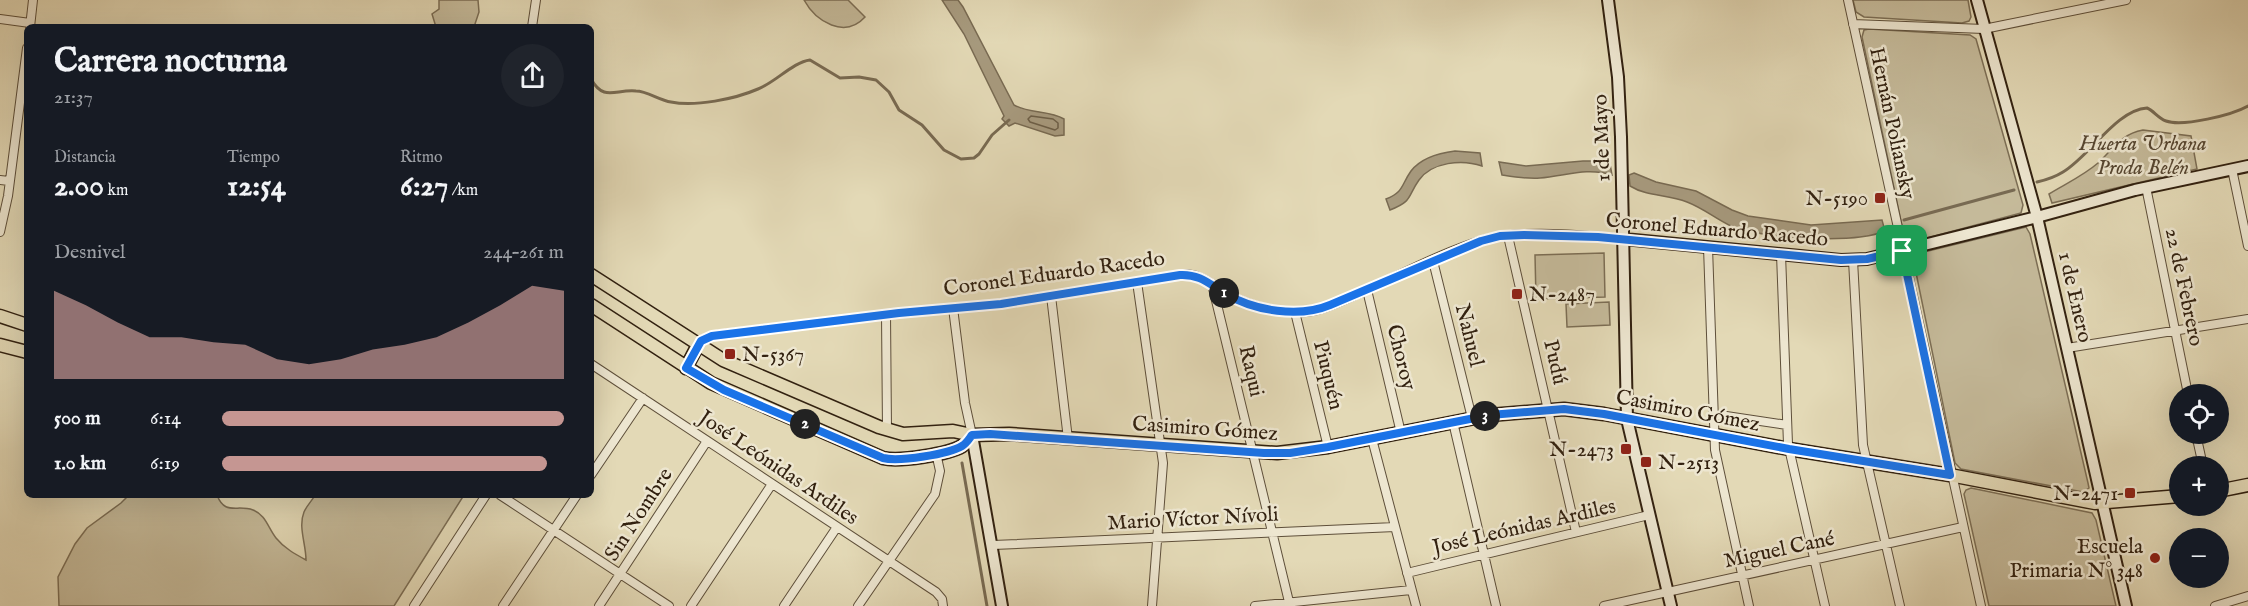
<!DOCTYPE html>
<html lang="es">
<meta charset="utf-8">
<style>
:root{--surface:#171b24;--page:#20242c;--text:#f1f3f6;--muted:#9ea1a6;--accent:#c59692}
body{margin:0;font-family:"IM FELL English",serif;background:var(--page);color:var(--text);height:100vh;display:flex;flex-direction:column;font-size:22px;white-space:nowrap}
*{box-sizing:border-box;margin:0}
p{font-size:20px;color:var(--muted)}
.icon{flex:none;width:33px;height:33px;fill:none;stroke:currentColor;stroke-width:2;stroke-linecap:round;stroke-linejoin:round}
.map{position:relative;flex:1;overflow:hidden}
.drawer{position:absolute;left:24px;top:24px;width:570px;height:474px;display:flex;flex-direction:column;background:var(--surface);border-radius:9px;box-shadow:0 6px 24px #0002}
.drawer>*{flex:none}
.controls{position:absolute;left:2169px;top:384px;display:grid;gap:12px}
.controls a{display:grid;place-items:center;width:60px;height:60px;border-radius:50%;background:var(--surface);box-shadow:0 6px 24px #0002;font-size:30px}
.pin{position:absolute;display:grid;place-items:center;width:51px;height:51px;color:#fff;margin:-26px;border-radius:12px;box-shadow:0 3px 9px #0006}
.km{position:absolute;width:30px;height:30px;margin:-15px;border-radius:50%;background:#222;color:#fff;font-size:16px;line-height:30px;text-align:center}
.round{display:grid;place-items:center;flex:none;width:63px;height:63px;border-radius:32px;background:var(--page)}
.overview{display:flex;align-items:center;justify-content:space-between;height:102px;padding:0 30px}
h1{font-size:33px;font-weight:700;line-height:45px}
.stats{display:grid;grid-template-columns:repeat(3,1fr);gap:9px;height:102px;padding:6px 30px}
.stats div{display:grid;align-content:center}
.stats b{font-size:30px;font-weight:700}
.stats small{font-size:16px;font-weight:400}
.stats p{font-size:16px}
.chart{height:168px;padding:12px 30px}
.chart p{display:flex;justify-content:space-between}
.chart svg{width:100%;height:108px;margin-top:6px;fill:var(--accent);opacity:.7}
ul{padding:0 30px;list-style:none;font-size:20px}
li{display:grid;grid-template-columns:96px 72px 1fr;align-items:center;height:45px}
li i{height:15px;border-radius:8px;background:var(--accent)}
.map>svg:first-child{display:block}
.green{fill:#c5ba9a;stroke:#7c6e55;stroke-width:1.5}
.water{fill:#a79a7e;stroke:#786a52;stroke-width:1.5}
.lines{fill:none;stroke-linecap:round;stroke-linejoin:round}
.shore{stroke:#6c5e47;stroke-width:1.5}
.stream{stroke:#786a52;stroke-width:3}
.street-casing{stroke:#5e4f3a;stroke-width:10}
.secondary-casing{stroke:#322110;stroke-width:14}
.primary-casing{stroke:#322110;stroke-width:15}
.street{stroke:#ede6d0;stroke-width:8}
.secondary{stroke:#ede6d0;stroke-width:10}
.primary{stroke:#e3d9b6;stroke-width:12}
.route-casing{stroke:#fff;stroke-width:12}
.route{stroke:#1a73e8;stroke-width:8}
.poi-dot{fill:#8f2418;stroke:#ede6d0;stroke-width:2}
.labels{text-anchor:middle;stroke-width:5;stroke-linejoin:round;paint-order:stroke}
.street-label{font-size:21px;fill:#322110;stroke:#ede6d0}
.park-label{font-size:21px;font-style:italic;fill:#574732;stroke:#ede6d0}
.poi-label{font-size:21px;fill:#322110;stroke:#ede6d0;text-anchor:end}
</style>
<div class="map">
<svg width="2248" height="606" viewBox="0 0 2248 606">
<rect width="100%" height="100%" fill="#e3d9b6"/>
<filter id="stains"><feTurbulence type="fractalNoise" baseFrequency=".00333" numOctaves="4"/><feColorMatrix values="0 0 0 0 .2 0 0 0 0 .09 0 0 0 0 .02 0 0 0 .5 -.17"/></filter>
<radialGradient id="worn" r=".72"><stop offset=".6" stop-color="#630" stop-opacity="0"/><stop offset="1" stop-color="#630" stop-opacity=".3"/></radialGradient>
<path class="green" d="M439 0H478L479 12 474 27H436L432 14 439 9Z
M804 0H848L865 17C845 39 816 22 804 0Z
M1853 0H1968L1971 17 1969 21 1962 23 1864 17 1856 12Z
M1869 29 1970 35 1976 39 2023 205 2021 213 1912 242 1905 240 1862 37 1864 30Z
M2143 130 2191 136 2197 169 2052 203 2049 194C2065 184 2083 176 2098 163 2113 149 2121 134 2143 130Z
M2026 227 2030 234 2088 483 2089 488 2083 492 1961 469 1955 463 1913 258 1920 253Z
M1604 253 1605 297 1536 299 1535 255Z
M1609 302 1610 325 1567 327 1566 304Z
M1971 488 2092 513 2096 520 2116 606H1989L1964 494 1966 490Z
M129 495H217C225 516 237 504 253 510 266 515 268 528 276 538 284 548 295 554 306 560 306 544 298 527 304 512 307 505 312 501 315 495H464L394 606H59L58 577 75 544 87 528 121 503Z"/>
<path class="water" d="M942 0H958L963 7 1014 105C1030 114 1049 110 1064 119V135L1055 136 1015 123 1009 126 1002 119 1004 116 964 34Z
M1455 151 1480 153 1482 166C1462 159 1432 162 1419 180 1407 197 1413 201 1390 210L1386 199C1404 192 1401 185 1411 171 1421 158 1439 153 1455 151Z
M1583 161H1600L1610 164 1612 175C1587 167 1565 176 1540 178 1527 179 1515 177 1502 175L1499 162 1526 166Z
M1634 173 1656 182 1696 191 1732 210 1748 216 1811 225 1882 220 1885 231C1855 244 1761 239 1731 226 1716 219 1703 208 1687 202 1667 194 1648 197 1630 186L1629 175Z"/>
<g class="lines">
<path class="shore" d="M1031 116 1053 119 1058 123V128L1055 130 1030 122 1028 119Z"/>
<path class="stream" d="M591 79C604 102 615 89 636 91 647 91 659 100 671 102 695 107 735 99 758 89 776 82 793 62 810 60L840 78 859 77 876 80 889 92 899 110 922 125 944 150 961 159 974 158 979 154 992 135 1009 120
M2037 182C2046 180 2055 177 2063 172 2090 156 2116 110 2147 108 2154 111 2158 118 2166 121 2183 127 2232 115 2248 106
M1904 220 2014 190
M962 463 987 606"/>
<defs>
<path id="street" d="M1848 0 1981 606
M0 19 30 23
M1853 24 1984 29 2126 0
M30 27 33 0
M532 27 536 0
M2232 169 2248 246
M0 180 9 181
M2146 187 2188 394
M0 232 8 196 27 48
M1508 236 1576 532
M1708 247 1715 450 1749 606
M1781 254 1788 444 1825 606
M1853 260 1863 445 1900 606
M1433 261 1472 418
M1137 282 1163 463 1152 606
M1212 284 1290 606
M1367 290 1401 433
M1051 296 1068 439
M953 308 965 403 972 435
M1295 312 1328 447
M886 314 887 430
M698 345 704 339 717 335 899 313 1001 304 1187 274C1204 276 1213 286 1227 294 1249 306 1281 314 1306 312 1324 310 1341 301 1358 294 1399 276 1440 253 1483 240 1520 229 1585 235 1624 239
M2067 348 2248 319
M591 364 936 592 942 599 943 606
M1713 414 1787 425
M1453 422 1496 606
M2196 434 2203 466
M1372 439 1416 606
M591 475 643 398
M500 495 669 606
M993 545 1395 527
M1407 573 1649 515
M414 606 486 495
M503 606 577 495
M599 606 707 441
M691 606 772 484
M784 606 837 527
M858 606 935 494 940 471 936 453
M1255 606 1411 590
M1604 606 1963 527
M2215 606 2248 596"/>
<path id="secondary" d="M1608 0 1618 77 1621 137 1627 419 1671 606
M1977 0 2037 217 2126 606
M1624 239 1841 260 1867 259 2037 217 2135 190 2248 166
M972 435 1002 606"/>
<path id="primary" d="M591 275 723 360 879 427 903 434 953 431 972 435 1009 434 1277 453 1328 447 1490 415 1564 409 1604 414 1789 449 1950 475 2095 503 2180 496
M591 305 711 383 883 458C899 462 949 454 962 446 966 443 969 439 972 435
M0 316 27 325
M0 345 27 352
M686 368 698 345
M2218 491 2248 485"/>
</defs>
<use href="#street" class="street-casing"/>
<use href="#secondary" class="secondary-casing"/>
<use href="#primary" class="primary-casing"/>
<use href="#street" class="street"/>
<use href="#secondary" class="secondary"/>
<use href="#primary" class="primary"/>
</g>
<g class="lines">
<defs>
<path id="route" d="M1524 235 1598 237 1841 260 1867 259 1902 251 1950 475 1789 449 1604 414 1564 409 1490 415 1328 447 1290 453H1264L990 434 972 435C969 439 967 443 962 446 949 454 899 462 883 458L724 390 686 368 701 341 712 336 899 313 1001 304 1180 275C1200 274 1209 284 1226 294 1255 311 1299 318 1330 305L1481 241 1500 236Z"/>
</defs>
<use href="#route" class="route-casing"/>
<use href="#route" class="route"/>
</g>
<g class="poi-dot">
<rect x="1874" y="192" width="12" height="12" rx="3"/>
<rect x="1511" y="288" width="12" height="12" rx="3"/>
<rect x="724" y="348" width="12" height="12" rx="3"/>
<rect x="1620" y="443" width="12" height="12" rx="3"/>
<rect x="1640" y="456" width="12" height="12" rx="3"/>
<rect x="2124" y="487" width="12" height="12" rx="3"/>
<circle cx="2155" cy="558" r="6"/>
</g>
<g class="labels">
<g class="street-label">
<text transform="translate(1893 123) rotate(78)" y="7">Hernán Poliansky</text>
<text transform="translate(1601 138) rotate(-92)" y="7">1 de Mayo</text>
<text transform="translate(1717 229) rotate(5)" y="7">Coronel Eduardo Racedo</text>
<text transform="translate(1054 273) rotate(-8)" y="7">Coronel Eduardo Racedo</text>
<text transform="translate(2185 287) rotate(78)" y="7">22 de Febrero</text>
<text transform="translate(2076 297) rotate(77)" y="7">1 de Enero</text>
<text transform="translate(1470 335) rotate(76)" y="7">Nahuel</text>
<text transform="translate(1402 357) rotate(76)" y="7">Choroy</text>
<text transform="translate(1556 362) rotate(77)" y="7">Pudú</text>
<text transform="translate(1252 371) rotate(77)" y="7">Raqui</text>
<text transform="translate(1329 375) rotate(76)" y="7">Piuquén</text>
<text transform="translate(1688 410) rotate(11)" y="7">Casimiro Gómez</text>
<text transform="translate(1205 428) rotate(4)" y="7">Casimiro Gómez</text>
<text transform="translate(779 467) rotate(34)" y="7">José Leónidas Ardiles</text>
<text transform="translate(638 514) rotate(-57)" y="7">Sin Nombre</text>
<text transform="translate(1193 518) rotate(-3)" y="7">Mario Víctor Nívoli</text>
<text transform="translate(1524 526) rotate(-13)" y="7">José Leónidas Ardiles</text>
<text transform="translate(1779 549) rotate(-12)" y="7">Miguel Cané</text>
</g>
<g class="park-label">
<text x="2143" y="150">Huerta Urbana<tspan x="2143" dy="24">Proda Belén</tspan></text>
</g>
<g class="poi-label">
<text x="1868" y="205">N-5190</text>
<text x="1529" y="301" text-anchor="start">N-2487</text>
<text x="742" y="361" text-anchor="start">N-5367</text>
<text x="1614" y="456">N-2473</text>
<text x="1658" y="469" text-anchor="start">N-2513</text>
<text x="2118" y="500">N-2471</text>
<text x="2143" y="553">Escuela<tspan x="2143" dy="24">Primaria N° 348</tspan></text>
</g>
</g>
<rect width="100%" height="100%" filter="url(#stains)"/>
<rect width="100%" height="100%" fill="url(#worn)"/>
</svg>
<div class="controls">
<a><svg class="icon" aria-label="locate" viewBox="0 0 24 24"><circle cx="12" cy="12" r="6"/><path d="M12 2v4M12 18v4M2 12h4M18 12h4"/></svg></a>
<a>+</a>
<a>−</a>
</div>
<div class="pin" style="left:1902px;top:251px;background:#1e9e55"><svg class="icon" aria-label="arrive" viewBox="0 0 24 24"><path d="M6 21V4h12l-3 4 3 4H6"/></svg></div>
<b class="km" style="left:1224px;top:293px">1</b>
<b class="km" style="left:805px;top:424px">2</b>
<b class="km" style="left:1485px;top:416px">3</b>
<section class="drawer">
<div class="overview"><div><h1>Carrera nocturna</h1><p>21:37</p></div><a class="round"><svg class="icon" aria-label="share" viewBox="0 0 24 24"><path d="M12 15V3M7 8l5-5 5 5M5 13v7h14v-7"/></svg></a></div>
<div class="stats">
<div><p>Distancia</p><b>2.00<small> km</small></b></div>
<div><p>Tiempo</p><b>12:54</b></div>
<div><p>Ritmo</p><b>6:27<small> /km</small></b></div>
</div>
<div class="chart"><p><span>Desnivel</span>244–261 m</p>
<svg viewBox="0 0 160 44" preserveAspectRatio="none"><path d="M0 44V8L10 14L20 21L30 27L40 27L50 29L60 30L70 36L80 38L90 36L100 32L110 30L120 27L130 21L140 14L150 6L160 8V44z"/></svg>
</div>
<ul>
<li><b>500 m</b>6:14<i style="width:100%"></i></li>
<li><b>1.0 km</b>6:19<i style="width:95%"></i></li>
</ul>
</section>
</div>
